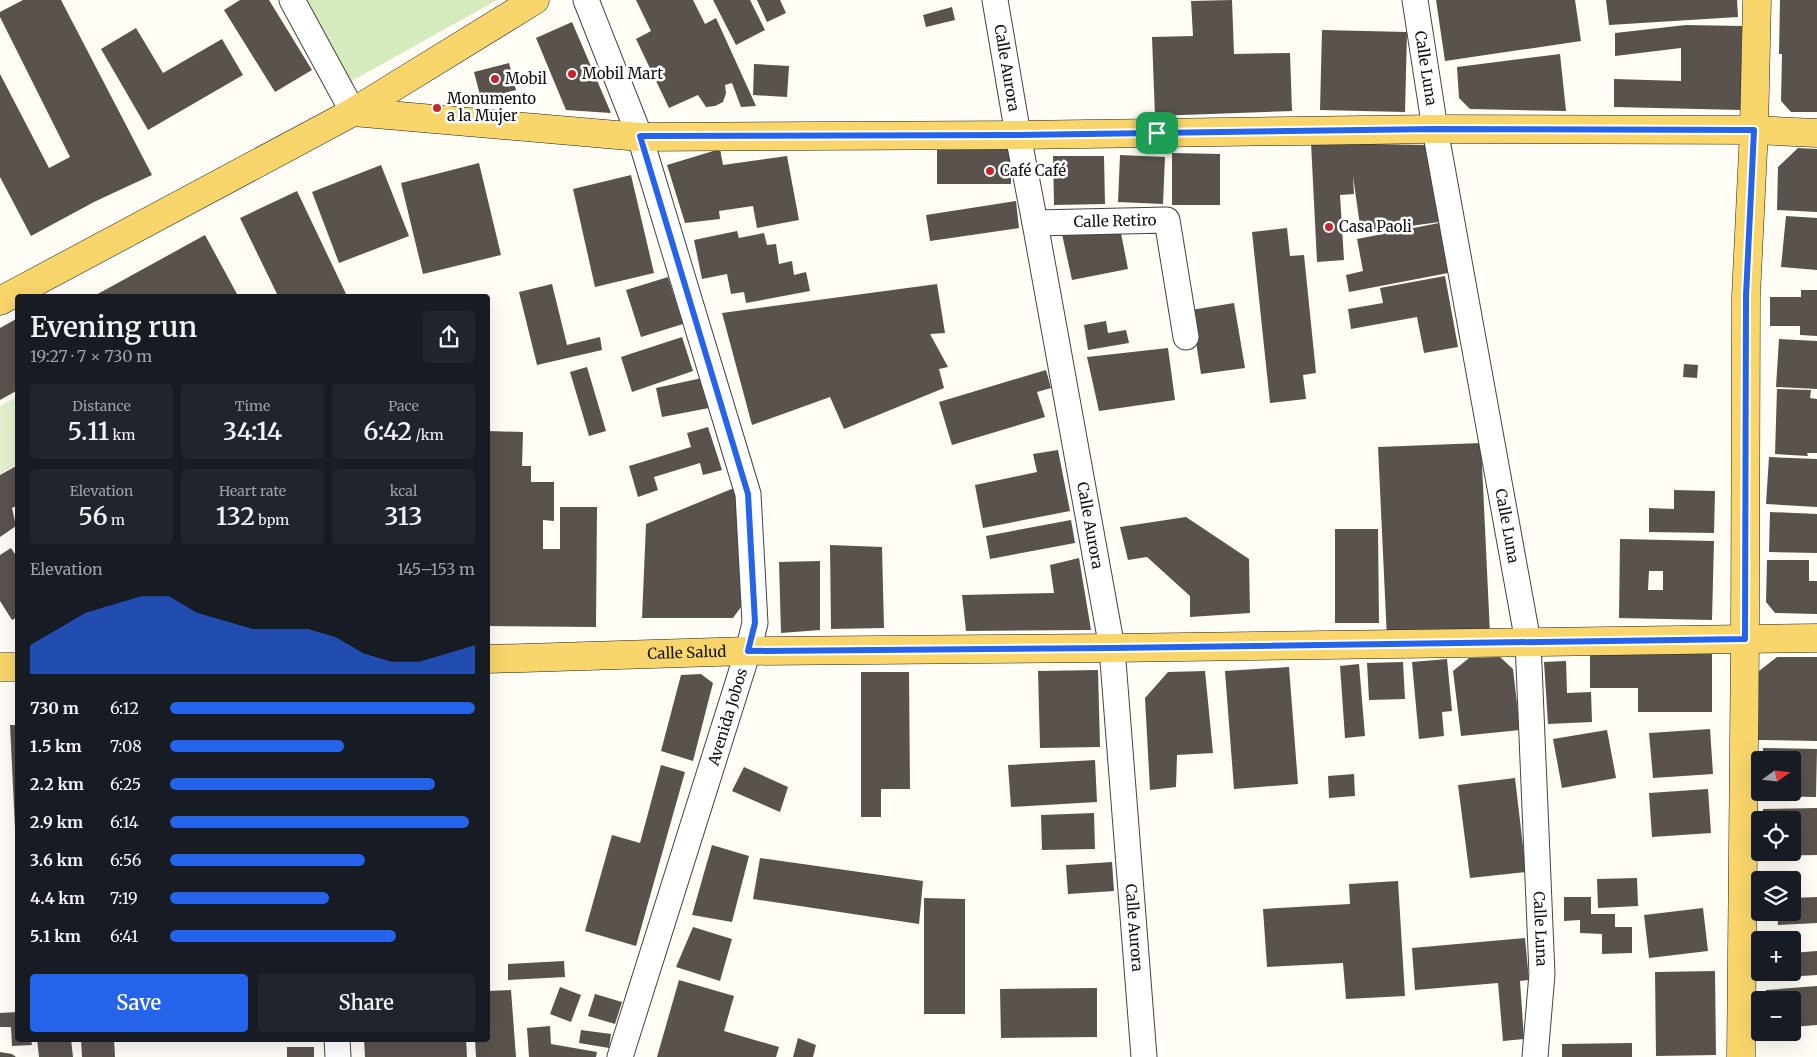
<!DOCTYPE html>
<meta charset="utf-8">
<style>
:root{--surface:#171b24;--page:#20242c;--text:#f1f3f6;--muted:#9ea1a6;--accent:#2563eb}
body{margin:0;font-family:Merriweather,serif;background:var(--page);color:var(--text);height:100vh;display:flex;flex-direction:column;font-size:19px;white-space:nowrap}
*{box-sizing:border-box;margin:0}
p{font-size:16px;color:var(--muted)}
.icon{flex:none;width:28px;height:28px;fill:none;stroke:currentColor;stroke-width:2;stroke-linecap:round;stroke-linejoin:round}
.map{position:relative;flex:1;overflow:hidden}
.drawer{position:absolute;left:15px;top:294px;width:475px;height:748px;display:flex;flex-direction:column;background:var(--surface);border-radius:5px;box-shadow:0 5px 20px #0002}
.drawer>*{flex:none}
.needle{width:32px;rotate:75deg}
.buttons{position:absolute;left:1751px;top:751px;display:grid;gap:10px}
.buttons a{display:grid;place-items:center;width:50px;height:50px;border-radius:5px;background:var(--surface);box-shadow:0 5px 20px #0002;font-size:25px}
.pin{position:absolute;display:grid;place-items:center;width:42px;height:42px;color:#fff;margin:-21px;border-radius:10px;box-shadow:0 2px 8px #0006}
.round{display:grid;place-items:center;flex:none;width:52px;height:52px;border-radius:5px;background:var(--page)}
.summary{display:flex;align-items:center;justify-content:space-between;height:85px;padding:0 15px}
h1{font-size:28px;font-weight:600;line-height:38px}
.figures{display:grid;grid-template-columns:repeat(3,1fr);gap:8px;height:85px;padding:5px 15px}
.figures div{display:grid;align-content:center;border-radius:5px;background:var(--page);text-align:center}
.figures b{font-size:25px;font-weight:600}
.figures small{font-size:14px;font-weight:400}
.figures p{font-size:14px}
.chart{height:140px;padding:10px 15px}
.chart p{display:flex;justify-content:space-between}
.chart svg{width:100%;height:90px;margin-top:5px;fill:var(--accent);opacity:.7}
.primary-button{display:flex;gap:10px;margin-top:auto;padding:10px 15px}
.primary-button a{flex:1;height:58px;border-radius:5px;background:var(--accent);color:#fff;font-size:20px;font-weight:600;line-height:58px;text-align:center}
.primary-button a+a{background:var(--page);color:var(--text)}
ul{padding:0 15px;list-style:none;font-size:16px}
li{display:grid;grid-template-columns:80px 60px 1fr;align-items:center;height:38px}
li i{height:12px;border-radius:6px;background:var(--accent)}
.map>svg:first-child{display:block}
.green{fill:#d5ebbd}
.pitch{fill:#e6f2cf}
.building{fill:#5a524d;fill-rule:evenodd}
.lines{fill:none;stroke-linecap:round;stroke-linejoin:round}
.minor-casing{stroke:#444;stroke-width:27}
.primary-casing{stroke:#222;stroke-width:29}
.minor{stroke:#fff;stroke-width:25}
.primary{stroke:#f9d66b;stroke-width:28}
.route-casing{stroke:#fff;stroke-width:10}
.route{stroke:#2563eb;stroke-width:6}
.poi-dot{fill:#c4262e;stroke:#fff;stroke-width:2}
.labels{text-anchor:middle;stroke-width:5;stroke-linejoin:round;paint-order:stroke}
.street-label{font-size:15px;fill:#111;stroke:#fff}
.poi-label{font-size:15px;fill:#111;stroke:#fff;text-anchor:start}
</style>
<div class="map">
<svg width="1817" height="1057" viewBox="0 0 1817 1057">
<rect width="100%" height="100%" fill="#fffdf5"/>
<path class="green" d="M306 0H497L350 82Z"/>
<path class="pitch" d="M17 397V464L0 474V406Z"/>
<path class="building" d="M23 0H61L152 175 94 202 31 236 0 177V74L49 168 70 157 0 17V12Z
M240 0H269L312 70 275 92 224 10Z
M636 0H693L705 24 716 18 756 106 741 107 732 83 725 85 726 93 723 102 715 106 706 107 698 95 669 108 636 39 651 31Z
M713 0H750L765 30 736 45Z
M757 0H780L786 13 767 22Z
M1232 0 1234 54 1290 53 1292 111 1155 116 1152 37 1193 36 1191 1Z
M1436 0H1575L1581 41 1445 61Z
M1606 0H1737L1738 17 1609 25Z
M1780 0H1817V112H1791L1781 101 1782 54H1779Z
M952 7 955 20 926 27 923 15Z
M572 22 611 113 566 110 536 38Z
M1686 25 1742 26 1741 110 1614 107V79L1681 81V48L1615 56V33Z
M136 28 163 73 222 39 243 75 148 130 101 49Z
M1322 30 1407 32 1405 112 1320 110Z
M1560 54 1566 111 1470 109 1459 98 1457 67Z
M509 63 516 90 481 99 474 72Z
M754 64 789 66 787 97 753 95Z
M1311 143 1429 145 1439 222 1361 233 1353 176 1354 194 1340 195 1344 260 1317 262Z
M1798 148 1817 149V212L1777 210 1778 167Z
M720 149 723 165 787 156 799 220 757 228 753 206 719 211 720 219 685 223 667 165Z
M1011 149V184H937V150Z
M1172 153 1220 154V205H1172Z
M1120 155 1165 157 1163 204 1118 202Z
M1053 156H1104L1105 204 1054 205Z
M479 163 501 255 423 274 401 183Z
M381 165 409 236 339 263 312 192Z
M631 175 654 273 595 287 573 189Z
M297 191 347 296H278L240 218Z
M1016 201 1019 228 930 241 926 215Z
M1786 216 1817 218V270L1781 267Z
M1119 223 1128 269 1072 280 1062 234Z
M1439 223 1448 273 1349 292 1346 275 1363 271 1357 239Z
M1287 228 1290 256 1304 255 1316 373 1303 375 1306 399 1270 403 1252 232Z
M737 231 739 238 764 233 767 245 776 244 779 264 792 261 794 275 806 272 810 291 746 303 744 292 731 294 727 274 702 279 694 240Z
M205 235 237 294 233 296H94Z
M1445 276 1458 347 1424 353 1417 317 1351 329 1348 309 1383 303 1380 288Z
M668 277 683 324 641 337 626 290Z
M552 284 567 345 600 337 602 350 537 365 519 292Z
M937 284 945 333 930 334 948 367 939 369 944 388 844 429 830 397 752 425 722 313Z
M1801 290H1817V336L1800 335V326H1770V297H1801Z
M1234 303 1245 368 1201 374 1191 310Z
M18 318V390L0 400V328Z
M1106 321 1108 333 1126 330 1129 343 1088 350 1084 325Z
M682 337 693 371 632 392 621 357Z
M1779 339 1817 341V389L1776 387Z
M1168 348 1175 400 1099 411 1087 357Z
M1684 364 1698 365 1697 378 1683 377Z
M587 367 606 431 589 436 570 372Z
M1046 370 1051 388 1037 392 1045 417 952 445 939 402Z
M702 378 709 408 662 417 656 388Z
M1777 389 1811 390 1810 398 1817 399V453H1807L1808 456 1775 454Z
M708 427 722 470 703 475 700 463 654 477 658 490 638 497 629 466 691 447 687 433Z
M488 431 523 432 522 466H531V482H554V521L543 520V549H560V507H597L596 627 488 626Z
M1481 443 1490 634 1387 639 1378 447Z
M1058 450 1070 511 983 528 975 485 1037 472 1033 454Z
M1769 457 1817 459V507L1766 504Z
M18 465V505L12 508 16 526 0 537V475Z
M734 488 738 505 751 593 733 618H642L646 524Z
M1674 490 1715 491 1714 533 1649 532V508L1674 509Z
M1770 512 1817 514V553L1769 552Z
M1186 517 1249 559 1250 613 1190 617V596L1147 557 1128 560 1120 527Z
M1071 520 1075 543 990 559 986 536Z
M1335 529H1378L1379 623H1335Z
M1620 539 1714 541 1712 620 1619 618ZM1649 571H1663V590H1648Z
M830 545 882 547 884 628 831 629Z
M11 548 18 559V617L12 620 0 601V555Z
M1079 558 1091 630 966 631 962 595 1054 593 1050 565Z
M1767 560H1809V581H1817V614L1775 613 1766 602Z
M820 561V630L781 633 779 562Z
M1590 654H1712V712H1638V688H1590Z
M1500 657 1513 669 1520 730 1461 736 1453 671 1469 658Z
M1777 657H1817V741L1758 740 1759 671Z
M1447 659 1452 711 1442 712 1444 736 1419 739 1412 662Z
M1566 661 1567 693 1591 692 1592 722 1548 724 1544 662Z
M1403 662 1405 699 1369 700 1367 663Z
M1359 664 1365 736 1345 738 1340 666Z
M1289 667 1298 784 1234 789 1225 671Z
M1098 670 1100 747 1040 748 1038 671Z
M1205 671 1213 753 1177 755 1176 787 1150 790 1145 698 1168 672Z
M861 672H909L910 789H881V817H861Z
M701 674 713 683 693 761 661 751 681 675Z
M10 725H18V828H15Z
M1710 729 1713 774 1653 778 1649 733Z
M1607 730 1616 778 1562 788 1553 739Z
M1763 748 1817 749 1816 797 1763 796V792H1792V760H1763Z
M1095 760 1097 802 1011 807 1008 765Z
M661 765 685 772 636 946 585 931 612 835 640 843Z
M744 767 788 787 780 812 732 791Z
M1354 774 1355 796 1329 798 1328 776Z
M1515 778 1526 872 1470 878 1458 785Z
M1708 789 1711 833 1652 837 1649 793Z
M1817 808V855L1764 856V852H1792V820H1763V809Z
M1094 813 1095 849 1042 850 1041 815Z
M712 845 749 856 732 922 692 915Z
M760 858 923 881 919 924 753 899Z
M1112 862 1114 891 1068 894 1066 865Z
M1637 878 1638 906 1598 908 1597 879Z
M1398 881 1405 996 1346 999 1343 963 1267 967 1263 909 1350 904 1349 884Z
M1564 897H1591V914H1615V927H1632V953L1602 954V934L1580 933V920L1564 921Z
M1817 897V923L1778 925 1777 912H1792V898Z
M924 898 965 899V1014H924Z
M1703 908 1708 951 1649 958 1644 915Z
M693 927 732 939 720 981 676 967Z
M1525 938 1529 980 1520 981 1524 1039 1503 1041 1498 983 1415 990 1412 948Z
M1817 951V975L1769 978 1768 972H1792V953Z
M564 961 565 977 508 980V964Z
M1715 971 1716 1055 1656 1056 1655 972Z
M679 980 734 996 724 1031 779 1047 776 1057H657Z
M1817 986V1025L1792 1027V1000H1767L1766 990Z
M560 987 581 995 571 1022 550 1014Z
M1097 988V1037L1001 1038 1000 989Z
M511 990 516 1057H476L475 1039H488V991Z
M595 994 622 1002 615 1024 588 1016Z
M18 1012V1039H31L32 1045 12 1046 11 1027H0V1013Z
M550 1026 551 1044 597 1052 596 1057H529L527 1028Z
M581 1030 611 1034 609 1048 579 1043Z
M798 1038 816 1045 813 1057H793Z
M37 1039H71L73 1057H39Z
M81 1039H114L115 1057H82Z
M364 1039H466L467 1057H365Z
M1632 1043V1057H1562V1044Z
M287 1047H314V1057H287Z
M0 1052 12 1054 16 1057H0Z"/>
<g class="lines">
<defs>
<g id="minor">
<path d="M292 0 353 112"/>
<path d="M586 0 640 137 748 494 755 623 748 651 620 1057"/>
<path id="s1" d="M995 0 1018 135 1035 223 1112 648 1144 1057"/>
<path id="s2" d="M1415 0 1435 129 1528 642 1542 974 1535 1057"/>
<path id="s3" d="M1035 223 1167 220 1186 337"/>
<path d="M337 1039 338 1057"/>
</g>
<g id="primary">
<path d="M353 112 640 137 1018 135 1435 129 1754 130 1817 133"/>
<path d="M0 301 353 112 535 0"/>
<path id="s4" d="M488 659 748 651 1112 648 1817 638"/>
<path d="M0 667H18"/>
<path d="M1741 1057 1745 639 1746 296 1754 130 1757 0"/>
</g>
</defs>
<use href="#minor" class="minor-casing"/>
<use href="#primary" class="primary-casing"/>
<use href="#minor" class="minor"/>
<use href="#primary" class="primary"/>
</g>
<g class="lines">
<defs>
<path id="route" d="M1435 129 1754 130 1746 296 1745 639 1112 648 748 651 755 623 748 494 640 136 1018 135Z"/>
</defs>
<use href="#route" class="route-casing"/>
<use href="#route" class="route"/>
</g>
<g class="poi-dot">
<circle cx="572" cy="74" r="5"/>
<circle cx="495" cy="79" r="5"/>
<circle cx="437" cy="108" r="5"/>
<circle cx="990" cy="171" r="5"/>
<circle cx="1329" cy="227" r="5"/>
</g>
<g class="labels">
<g class="street-label">
<text dy="5" stroke="none"><textPath href="#s1" startOffset="69">Calle Aurora</textPath></text>
<text dy="5" stroke="none"><textPath href="#s2" startOffset="69">Calle Luna</textPath></text>
<text dy="5" stroke="none"><textPath href="#s3" startOffset="80">Calle Retiro</textPath></text>
<text dy="5" stroke="none"><textPath href="#s1" startOffset="534">Calle Aurora</textPath></text>
<text dy="5" stroke="none"><textPath href="#s2" startOffset="534">Calle Luna</textPath></text>
<text dy="5" stroke="none"><textPath href="#s4" startOffset="199">Calle Salud</textPath></text>
<text transform="translate(728 717) rotate(-73)" y="5">Avenida Jobos</text>
<text dy="5" stroke="none"><textPath href="#s1" startOffset="939">Calle Aurora</textPath></text>
<text dy="5" stroke="none"><textPath href="#s2" startOffset="939">Calle Luna</textPath></text>
</g>
<g class="poi-label">
<text x="582" y="79">Mobil Mart</text>
<text x="505" y="84">Mobil</text>
<text x="447" y="104">Monumento<tspan x="447" dy="17">a la Mujer</tspan></text>
<text x="1000" y="176">Café Café</text>
<text x="1339" y="232">Casa Paoli</text>
</g>
</g>
</svg>
<div class="buttons">
<a><svg class="needle" viewBox="-14 -14 28 28"><path d="M0-13l5 13h-10z" fill="#e53935"/><path d="M0 13l5-13h-10z" fill="#9ea1a6"/></svg></a>
<a><svg class="icon" aria-label="locate" viewBox="0 0 24 24"><circle cx="12" cy="12" r="6"/><path d="M12 2v4M12 18v4M2 12h4M18 12h4"/></svg></a>
<a><svg class="icon" aria-label="layers" viewBox="0 0 24 24"><path d="M12 4l9 5-9 5-9-5zM3 14l9 5 9-5"/></svg></a>
<a>+</a>
<a>−</a>
</div>
<div class="pin" style="left:1157px;top:133px;background:#1e9e55"><svg class="icon" aria-label="arrive" viewBox="0 0 24 24"><path d="M6 21V4h12l-3 4 3 4H6"/></svg></div>
<section class="drawer">
<div class="summary"><div><h1>Evening run</h1><p>19:27 · 7 × 730 m</p></div><a class="round"><svg class="icon" aria-label="share" viewBox="0 0 24 24"><path d="M12 15V3M7 8l5-5 5 5M5 13v7h14v-7"/></svg></a></div>
<div class="figures">
<div><p>Distance</p><b>5.11<small> km</small></b></div>
<div><p>Time</p><b>34:14</b></div>
<div><p>Pace</p><b>6:42<small> /km</small></b></div>
</div>
<div class="figures">
<div><p>Elevation</p><b>56<small> m</small></b></div>
<div><p>Heart rate</p><b>132<small> bpm</small></b></div>
<div><p>kcal</p><b>313</b></div>
</div>
<div class="chart"><p><span>Elevation</span>145–153 m</p>
<svg viewBox="0 0 160 44" preserveAspectRatio="none"><path d="M0 44V30L10 22L20 14L30 10L40 6L50 6L60 14L70 18L80 22L90 22L100 22L110 26L120 34L130 38L140 38L150 34L160 30V44z"/></svg>
</div>
<ul>
<li><b>730 m</b>6:12<i style="width:100%"></i></li>
<li><b>1.5 km</b>7:08<i style="width:57%"></i></li>
<li><b>2.2 km</b>6:25<i style="width:87%"></i></li>
<li><b>2.9 km</b>6:14<i style="width:98%"></i></li>
<li><b>3.6 km</b>6:56<i style="width:64%"></i></li>
<li><b>4.4 km</b>7:19<i style="width:52%"></i></li>
<li><b>5.1 km</b>6:41<i style="width:74%"></i></li>
</ul>
<div class="primary-button"><a>Save</a><a>Share</a></div>
</section>
</div>
